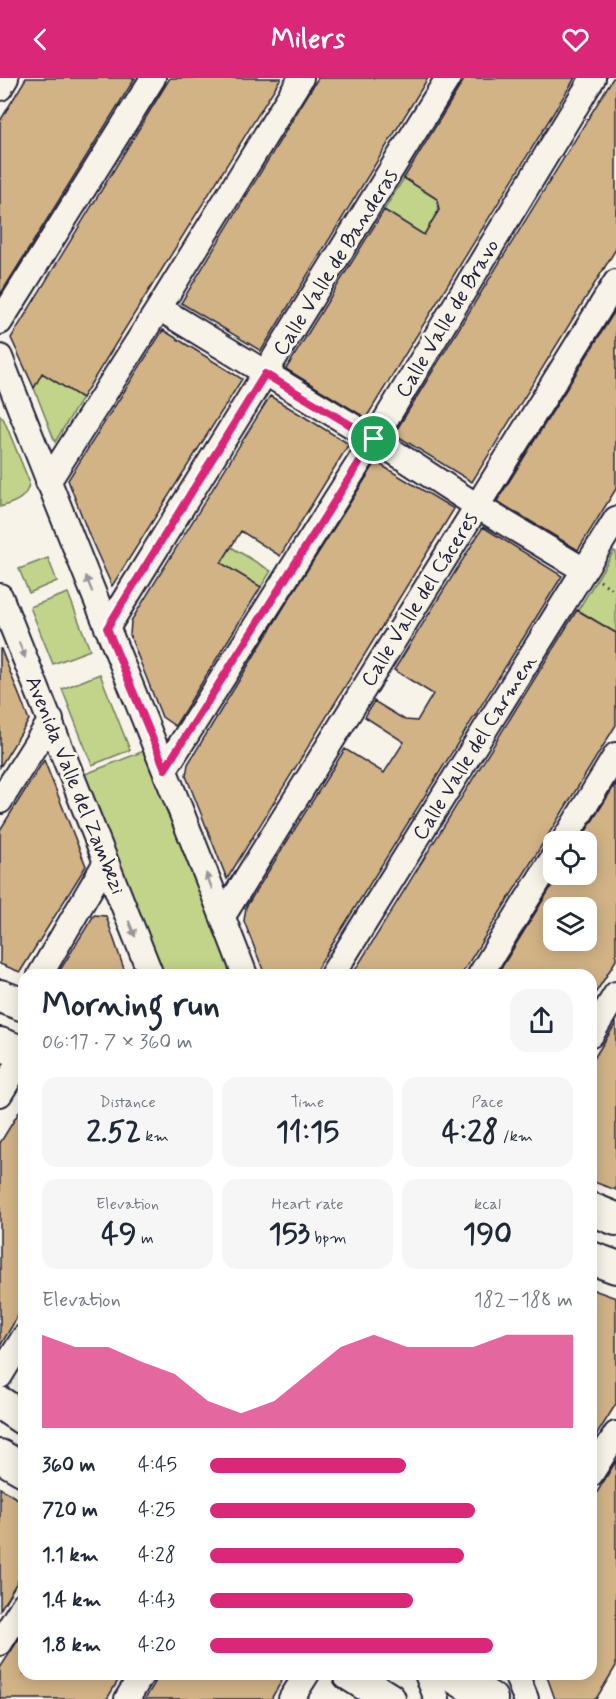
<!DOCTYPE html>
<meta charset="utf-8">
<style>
:root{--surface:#fff;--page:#f6f6f7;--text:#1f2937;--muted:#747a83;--accent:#db2777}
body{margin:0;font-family:Mynerve,sans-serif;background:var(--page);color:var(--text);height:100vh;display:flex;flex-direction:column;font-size:22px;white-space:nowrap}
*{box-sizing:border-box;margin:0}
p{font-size:20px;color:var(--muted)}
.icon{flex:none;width:33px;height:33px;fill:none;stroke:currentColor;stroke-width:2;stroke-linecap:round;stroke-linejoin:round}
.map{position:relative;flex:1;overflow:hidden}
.sheet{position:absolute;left:18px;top:891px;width:579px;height:711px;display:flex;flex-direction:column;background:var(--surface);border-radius:18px;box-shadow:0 3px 15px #0003}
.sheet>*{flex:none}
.tools{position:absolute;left:543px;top:753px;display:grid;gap:12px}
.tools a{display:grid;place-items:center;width:54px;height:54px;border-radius:12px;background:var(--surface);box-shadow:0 3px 15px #0003;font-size:30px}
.pin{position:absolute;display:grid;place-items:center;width:51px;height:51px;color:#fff;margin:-26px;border:3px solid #fff;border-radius:50%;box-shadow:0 2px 6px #0007}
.round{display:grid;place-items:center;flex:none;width:63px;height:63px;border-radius:18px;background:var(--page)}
.summary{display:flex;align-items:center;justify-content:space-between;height:102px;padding:0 24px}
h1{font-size:33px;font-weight:700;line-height:45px}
.metrics{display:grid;grid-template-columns:repeat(3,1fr);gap:9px;height:102px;padding:6px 24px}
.metrics div{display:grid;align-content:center;border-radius:15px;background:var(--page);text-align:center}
.metrics b{font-size:30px;font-weight:700}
.metrics small{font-size:16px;font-weight:400}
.metrics p{font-size:16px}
.chart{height:168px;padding:12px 24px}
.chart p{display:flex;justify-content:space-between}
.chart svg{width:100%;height:108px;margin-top:6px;fill:var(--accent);opacity:.7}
ul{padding:0 24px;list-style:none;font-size:20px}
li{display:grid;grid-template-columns:96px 72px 1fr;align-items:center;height:45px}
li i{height:15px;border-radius:8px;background:var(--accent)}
header{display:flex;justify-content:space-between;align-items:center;height:78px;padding:0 24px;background:var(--accent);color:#fff;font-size:27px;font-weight:700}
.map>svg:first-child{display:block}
.green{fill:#c2d48a;stroke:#727b62;stroke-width:1.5}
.building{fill:#d2b386;stroke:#22223b;stroke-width:1.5;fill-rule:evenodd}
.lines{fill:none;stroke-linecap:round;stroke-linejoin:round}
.minor-casing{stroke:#22223b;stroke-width:28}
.major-casing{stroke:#22223b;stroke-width:36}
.path{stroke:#22223b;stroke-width:3;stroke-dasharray:1.5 4.5;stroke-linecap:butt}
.minor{stroke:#f7f3e8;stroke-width:24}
.major{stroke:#f7f3e8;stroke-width:32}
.oneway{fill:#97959a}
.route-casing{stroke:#fff;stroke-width:12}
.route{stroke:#db2777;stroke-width:8}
.labels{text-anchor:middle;stroke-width:6;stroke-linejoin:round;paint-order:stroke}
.street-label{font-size:21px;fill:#22223b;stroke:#f7f3e8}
</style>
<header><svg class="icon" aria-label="back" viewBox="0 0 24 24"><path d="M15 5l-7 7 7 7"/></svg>Milers<svg class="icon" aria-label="heart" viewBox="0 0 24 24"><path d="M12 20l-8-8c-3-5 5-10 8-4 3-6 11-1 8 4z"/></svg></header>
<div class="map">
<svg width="616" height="1621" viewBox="0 0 616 1621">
<rect width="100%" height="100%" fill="#f7f3e8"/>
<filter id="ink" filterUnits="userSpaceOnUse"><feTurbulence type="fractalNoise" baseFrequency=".0167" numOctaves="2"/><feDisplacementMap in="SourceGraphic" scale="12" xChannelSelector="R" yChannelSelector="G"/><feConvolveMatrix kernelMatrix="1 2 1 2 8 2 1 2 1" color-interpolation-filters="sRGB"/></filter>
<g filter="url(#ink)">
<path class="green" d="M404 100 443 125 424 157 384 132Z
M42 295 82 320 55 364 34 310Z
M0 337 4 342 29 403C29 420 14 425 0 429Z
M231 469 271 493 261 509 221 485Z
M614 473 616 474V555L578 532Z
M48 480 57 503 29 515 19 491Z
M68 515 90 572 53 586 30 529Z
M100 596 130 672 92 687 62 611Z
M144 673 233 897H161L83 697Z"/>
<path class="building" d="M26 0H135L0 217V43Z
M170 0H281L82 320 42 295 34 310 11 260Z
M318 0H428L261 273 181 225Z
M465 0H575L366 340 286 291 384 132 424 157 434 140 439 132 437 121 404 100Z
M613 0H616V171L472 404 394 356Z
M616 231V411L578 472 497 423Z
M163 252 242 301 112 508 89 457 68 402Z
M270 318 349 366 280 478 241 453 221 485 261 509 175 648 162 639 130 558 131 543Z
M376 384 454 431 227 801 186 698 188 686 287 524Z
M483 449 562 498 313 897H265L244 843 246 829 345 671 384 695 404 664 365 639 374 623 405 642 417 643 433 616 394 592Z
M577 532 616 555V647L555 746 461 897H352Z
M0 571H1L29 642 0 689Z
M44 682 86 788 20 894 0 886V752Z
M616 705V882L605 900 591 922V897H497L559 796H586V753ZM554 830H586V862H554Z
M94 837 106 838 126 897H57Z
M616 945V1112L591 1103V985Z
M24 1026V1228L0 1268V1065Z
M591 1211 616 1220V1326L591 1366Z
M616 1383V1588L596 1621H555L546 1596H591V1424Z
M0 1410 24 1425V1493L0 1532Z
M24 1553V1596H122L107 1621H0V1590Z
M160 1596H286L271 1621H145Z"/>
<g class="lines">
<defs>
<path id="minor" d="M0 10 6 0
M159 230 374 361 477 428 584 492
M0 244 153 0
M0 279C80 486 166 690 245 897
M48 404 159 230 301 0
M0 518 151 897
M107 550 448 0
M165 691 374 361 593 0
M0 723 51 642
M563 764 616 677
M223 838 616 204
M40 897 106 784
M332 897 616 441
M480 897 554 778
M591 957 616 916
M0 1016 24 977
M0 1298 24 1259
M591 1396 616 1356
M0 1565 24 1526
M427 1596 437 1621
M516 1596 526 1621
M127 1621 142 1596
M291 1621 307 1596"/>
<path id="major" d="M0 918 24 927
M0 966 24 975
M591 1131 616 1141
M591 1180 616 1189
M0 1325 24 1341
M0 1378 24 1392
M349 1596 389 1621
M450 1596 491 1621"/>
</defs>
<use href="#minor" class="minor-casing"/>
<use href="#major" class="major-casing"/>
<path class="path" d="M600 503 616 513"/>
<use href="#minor" class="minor"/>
<use href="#major" class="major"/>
</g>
<defs><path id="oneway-solid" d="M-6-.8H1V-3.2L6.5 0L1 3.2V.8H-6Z" transform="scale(1.5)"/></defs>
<g class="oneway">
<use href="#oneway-solid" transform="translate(89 506) rotate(-112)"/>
<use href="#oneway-solid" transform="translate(22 572) rotate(68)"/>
<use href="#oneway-solid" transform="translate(209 803) rotate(-111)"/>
<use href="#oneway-solid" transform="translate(132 851) rotate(68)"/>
</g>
</g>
<g class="lines" filter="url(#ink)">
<defs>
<path id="route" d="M265 296 374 361 165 691 107 550Z"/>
</defs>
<use href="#route" class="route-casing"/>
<use href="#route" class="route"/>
</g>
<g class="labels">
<g class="street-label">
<text transform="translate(335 184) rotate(-58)" y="7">Calle Valle de Banderas</text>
<text transform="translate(447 240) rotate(-59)" y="7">Calle Valle de Bravo</text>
<text transform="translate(419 521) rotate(-58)" y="7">Calle Valle del Cáceres</text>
<text transform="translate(474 669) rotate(-58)" y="7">Calle Valle del Carmen</text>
<text transform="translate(76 707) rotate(68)" y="7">Avenida Valle del Zambezi</text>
</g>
</g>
</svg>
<div class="tools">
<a><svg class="icon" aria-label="locate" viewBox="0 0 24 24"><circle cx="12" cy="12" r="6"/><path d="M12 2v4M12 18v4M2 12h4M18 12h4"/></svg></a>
<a><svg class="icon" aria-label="layers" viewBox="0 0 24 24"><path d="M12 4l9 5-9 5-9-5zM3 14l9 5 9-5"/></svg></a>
</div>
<div class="pin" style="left:374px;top:361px;background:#1e9e55"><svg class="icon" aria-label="arrive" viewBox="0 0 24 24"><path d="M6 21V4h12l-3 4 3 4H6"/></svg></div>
<section class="sheet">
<div class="summary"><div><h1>Morning run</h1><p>06:17 · 7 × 360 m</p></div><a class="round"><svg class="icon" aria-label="share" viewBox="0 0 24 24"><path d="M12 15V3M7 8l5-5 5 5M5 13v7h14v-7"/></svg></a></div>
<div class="metrics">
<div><p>Distance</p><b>2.52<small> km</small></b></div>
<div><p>Time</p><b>11:15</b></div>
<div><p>Pace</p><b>4:28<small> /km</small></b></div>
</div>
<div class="metrics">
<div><p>Elevation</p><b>49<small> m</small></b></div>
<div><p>Heart rate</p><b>153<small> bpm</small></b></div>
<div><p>kcal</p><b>190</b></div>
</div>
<div class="chart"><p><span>Elevation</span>182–188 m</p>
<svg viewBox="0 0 160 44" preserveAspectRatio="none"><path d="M0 44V6L10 11L20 11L30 17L40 22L50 33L60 38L70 33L80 22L90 11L100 6L110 11L120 11L130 11L140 6L150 6L160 6V44z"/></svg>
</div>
<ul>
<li><b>360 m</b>4:45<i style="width:54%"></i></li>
<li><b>720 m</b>4:25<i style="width:73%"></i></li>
<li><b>1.1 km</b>4:28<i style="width:70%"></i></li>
<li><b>1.4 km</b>4:43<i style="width:56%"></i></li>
<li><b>1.8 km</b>4:20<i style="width:78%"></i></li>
</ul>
</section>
</div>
